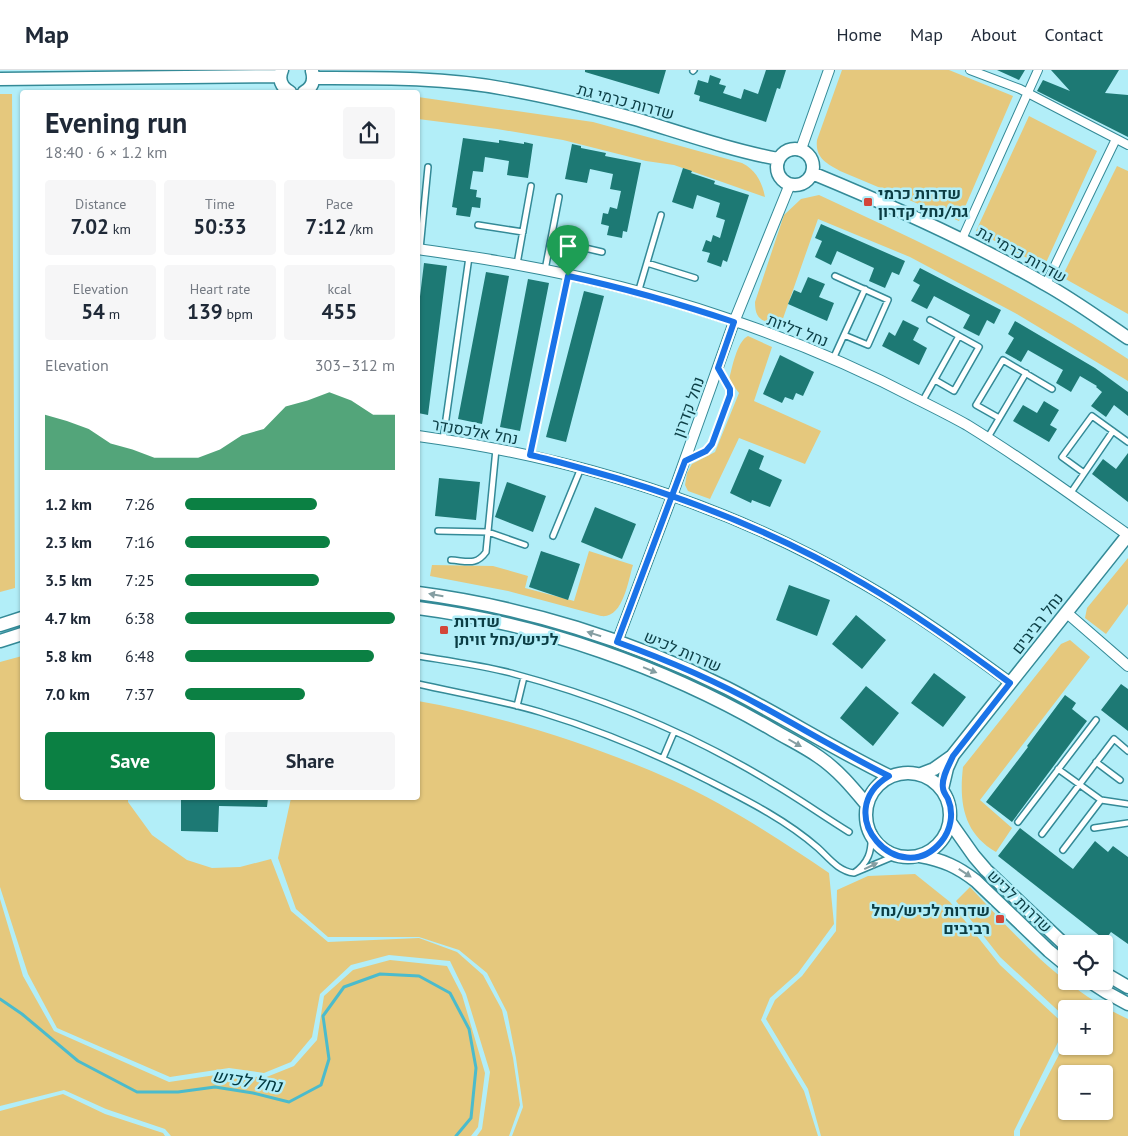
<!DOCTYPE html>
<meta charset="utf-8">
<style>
:root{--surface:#fff;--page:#f6f6f7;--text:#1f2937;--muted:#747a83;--line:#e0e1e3;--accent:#0b8043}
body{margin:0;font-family:"PT Sans",Heebo,sans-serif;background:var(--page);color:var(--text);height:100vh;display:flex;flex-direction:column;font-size:19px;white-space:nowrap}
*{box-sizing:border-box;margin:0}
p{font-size:16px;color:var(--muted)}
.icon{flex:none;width:28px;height:28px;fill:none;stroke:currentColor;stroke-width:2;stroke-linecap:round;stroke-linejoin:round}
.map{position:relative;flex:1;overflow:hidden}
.details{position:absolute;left:20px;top:20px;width:400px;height:710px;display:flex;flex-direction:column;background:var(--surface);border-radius:5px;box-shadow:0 1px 4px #0004}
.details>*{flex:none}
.controls{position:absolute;left:1058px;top:865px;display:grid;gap:10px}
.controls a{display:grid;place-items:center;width:55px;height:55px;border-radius:5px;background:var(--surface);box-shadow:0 1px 4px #0004;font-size:25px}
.pin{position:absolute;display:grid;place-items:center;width:42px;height:42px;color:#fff;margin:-51px -21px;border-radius:50% 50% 50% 0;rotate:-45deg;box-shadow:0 0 5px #0007}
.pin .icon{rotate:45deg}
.round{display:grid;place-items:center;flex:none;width:52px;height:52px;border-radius:5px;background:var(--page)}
.headline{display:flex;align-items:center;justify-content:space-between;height:85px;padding:0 25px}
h1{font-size:28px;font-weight:600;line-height:38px}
.figures{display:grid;grid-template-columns:repeat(3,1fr);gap:8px;height:85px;padding:5px 25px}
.figures div{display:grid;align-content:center;border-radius:5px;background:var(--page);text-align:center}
.figures b{font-size:21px;font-weight:600}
.figures small{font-size:14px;font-weight:400}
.figures p{font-size:14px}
.chart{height:140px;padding:10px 25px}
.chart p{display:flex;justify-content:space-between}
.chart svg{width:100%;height:90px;margin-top:5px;fill:var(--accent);opacity:.7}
.primary-button{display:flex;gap:10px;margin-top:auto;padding:10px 25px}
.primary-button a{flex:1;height:58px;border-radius:5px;background:var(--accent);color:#fff;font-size:20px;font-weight:600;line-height:58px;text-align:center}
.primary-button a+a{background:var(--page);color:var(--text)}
ul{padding:0 25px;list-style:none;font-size:16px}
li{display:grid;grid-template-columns:80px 60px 1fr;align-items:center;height:38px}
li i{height:12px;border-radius:6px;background:var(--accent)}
header{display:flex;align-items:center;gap:30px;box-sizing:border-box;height:70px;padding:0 25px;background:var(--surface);border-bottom:1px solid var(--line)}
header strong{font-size:24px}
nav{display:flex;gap:28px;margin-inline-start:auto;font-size:18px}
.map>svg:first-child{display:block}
.green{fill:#e5c87d;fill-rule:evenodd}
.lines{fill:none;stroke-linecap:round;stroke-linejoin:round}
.stream{stroke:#4bbbcc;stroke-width:3}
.building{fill:#1d7974}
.service-casing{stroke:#348a97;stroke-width:8}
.pedestrian-casing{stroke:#348a97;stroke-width:10}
.minor-casing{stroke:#348a97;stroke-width:12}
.tertiary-casing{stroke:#348a97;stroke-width:15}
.service{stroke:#fff;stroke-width:5}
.pedestrian{stroke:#fff;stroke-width:8}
.minor{stroke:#fff;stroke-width:10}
.tertiary{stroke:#fff;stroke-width:12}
.oneway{fill:#859ea2}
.route-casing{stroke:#fff;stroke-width:10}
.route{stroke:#1a73e8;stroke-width:6}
.poi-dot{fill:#d34639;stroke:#b2eef8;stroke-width:2}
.labels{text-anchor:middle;stroke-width:5;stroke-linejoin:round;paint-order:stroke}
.street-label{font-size:16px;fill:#0b3d44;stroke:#b2eef8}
.poi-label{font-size:16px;font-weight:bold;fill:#0b3d44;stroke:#b2eef8;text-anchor:start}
.water-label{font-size:18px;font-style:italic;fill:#01383f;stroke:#b2eef8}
</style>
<header>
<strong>Map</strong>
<nav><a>Home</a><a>Map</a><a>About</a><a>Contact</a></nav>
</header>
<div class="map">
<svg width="1128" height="1066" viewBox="0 0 1128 1066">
<rect width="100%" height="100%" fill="#b2eef8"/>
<path class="green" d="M842 0H949L1013 26 959 151 840 101C826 93 815 88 817 70Z
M0 24H12L15 518 0 522Z
M418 27 593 52 742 93C756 100 762 112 765 127L674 95 646 91 563 70 497 59 418 49Z
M1029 46 1097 81 1044 197 976 161Z
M1117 96 1128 101V244L1062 207Z
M819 125C925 174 1031 224 1128 289V311L1015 243 910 187 818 149 780 257C764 250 755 252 755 232L784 145 801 129Z
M748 266 772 277 754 331 821 361 805 394 739 368 710 429 688 421 685 415 687 403 692 394 715 382 739 323 729 310C732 298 737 271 748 266Z
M589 481 633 495C628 511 623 549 601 546L508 521 430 506 432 495 493 496 528 506 525 518 574 531Z
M1128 488V534L1106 564 1085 548 1087 538Z
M1070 570 1090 587 980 730 1012 758 996 782C963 763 959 732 963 697L1061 574Z
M22 586V728H128V732L152 765 187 790 212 798 240 797 271 789 291 841 328 872 419 868 457 882 483 905 502 940 513 988 520 1035 509 1066H477L482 1059 490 1002 466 924 450 891 389 885 351 895 320 924 312 967 291 992 264 1003 229 998 170 1007 57 958 28 904 0 817V592Z
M418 631C502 646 594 675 672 710 727 735 779 769 829 803L834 854 798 903 770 928 761 950 804 1021 818 1066H512L523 1037 516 988 507 942 487 903 459 880 419 867H328L296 839 278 788 291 728H418Z
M915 804 950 832 1000 895 1066 956 1014 1061V1066H821L808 1019 766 949 775 930 802 906 836 861 837 820 868 806Z
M970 817C1018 868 1063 920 1128 949V1066H1020V1060L1066 971V976H1104V939H1066V948L1000 887 956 831ZM1066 1004H1104V1041H1066Z
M0 829 23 906 54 961 169 1012 229 1003 264 1008 294 996 317 970 324 926 353 900 390 890 447 896 462 925 485 1003 478 1057 471 1066H171L165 1059 106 1039 64 1020 0 1036Z
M63 1024 105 1044 163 1063 165 1066H0V1041Z"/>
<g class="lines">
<path class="stream" d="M0 929 22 944 78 991 137 1022H178L215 1017 253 1023 289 1032 321 1015 329 989 323 946 344 917 380 904 419 906 450 923 469 959 476 998 471 1048 456 1066"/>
</g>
<path class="building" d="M585 0H666L659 24 585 2Z
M766 0H786L780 19 777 18 766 52 699 31 700 26 694 24 698 10 708 13 710 5 721 9 719 14 726 16 723 23 741 29 744 19 758 24Z
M997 0H1025L1019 10Z
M1051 0H1119L1105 23 1128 25V67L1037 21 1043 10 1070 21Z
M463 68 499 73V70L524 74V72L533 74 528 108 507 105 509 91 485 87 483 102 473 101 470 119 477 120 476 127 481 128 480 138 472 137 470 147 456 145 457 138 452 137Z
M572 74 581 76V78L606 83 605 86 641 93 627 162 623 161 622 168 607 165 609 156 601 154 603 143 608 144 610 137 617 139 621 121 610 119 613 104 590 99 587 113 565 109Z
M683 98 692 101 691 103 715 111 714 114 749 125 727 192 723 190 721 197 707 192 710 183 702 181 706 170 711 172 713 165 720 168 725 150 716 147 720 133 697 125 693 139 672 132Z
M821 154 905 191 899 205 892 202 885 218 869 211 874 198 837 181 831 195 815 187 822 171 815 168Z
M424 193 447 196 428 345 418 343V243Z
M920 198 1001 240 994 254 987 250 979 266 963 258 970 245 934 226 927 239 911 231 920 215 913 211Z
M486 202 509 206 482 354 458 349Z
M808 207 825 214 819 227 834 233 827 251 788 234 794 220 801 223Z
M528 209 549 213 520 361 500 357Z
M584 221 604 226 566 372 546 367Z
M903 250 919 258 913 270 927 278 919 295 882 276 889 262 895 266Z
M1015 251 1095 298 1128 322V346L1114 335 1106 347 1091 336 1102 322 1096 317 1097 316 1080 306 1071 322 1056 313 1063 300 1028 280 1021 292 1005 283 1014 268 1008 264Z
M780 285 814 302 803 326 796 323 793 330 785 327 782 333 763 324Z
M1044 331 1059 340 1050 355 1057 359 1049 372 1013 351 1023 335 1037 343Z
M749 379 764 386 759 399 782 410 770 437 752 430 751 433 730 423Z
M1128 383V432L1092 404 1103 389 1116 399Z
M439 408 480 412 476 450 435 446Z
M507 412 546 426 533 462 495 447Z
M595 437 636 454 622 489 581 472Z
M541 481 580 494 568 530 529 517Z
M789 515 830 530 817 566 776 550Z
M856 545 886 570 862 599 832 574Z
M934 603 966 627 943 657 911 633Z
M1121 614 1128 619V661L1101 640Z
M866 616 899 643 873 676 840 648Z
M1065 625 1076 633 1072 639 1087 651 1012 752 986 732 1028 677 1027 676Z
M181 728H268L267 737 219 736 218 762 181 761Z
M1020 758 1073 799 1095 771 1108 782 1113 776 1128 787V874L1111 862 1105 870 998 786Z"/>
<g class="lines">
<defs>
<path id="service" d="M693 1 694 0
M478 155 523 162
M551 170 602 182
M420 179 428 97
M647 193 695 208
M517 194 531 116
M545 200 559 127
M835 206 888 230 868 275 844 265
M638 223 661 145
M930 250 979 277 954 321 935 310
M833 289 865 219
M922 332 959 266
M999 348 976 335 1003 290 1052 319
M987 369 1026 303
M443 370 469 187
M530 385 568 206
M685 390 706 381 712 375 730 325V319L719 299
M1084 403 1062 387 1092 346 1128 372
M1070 424 1113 361
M438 461 488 462 525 475
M553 466 581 398
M451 490C467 491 476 496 486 482L496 379
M418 586C449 591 480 595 511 603 601 627 692 664 772 713 798 728 823 746 849 762
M418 614C458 623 500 630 540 642 596 659 652 682 705 709 744 729 785 749 818 778 829 788 838 801 854 803
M517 636 524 607
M663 688 674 662
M1096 692 1120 710
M1058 699 1101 730 1128 734
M1018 752 1096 650
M1094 758 1128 753
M1042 764 1114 669 1128 681
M871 765C872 782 868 793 854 803L897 785
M1063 780 1101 730"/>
<path id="pedestrian" d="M970 0 1020 19 1128 75
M962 169 1038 0
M1046 214 1116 69"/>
<path id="minor" d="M801 79 829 0
M418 179C450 184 482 188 514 194 653 219 794 264 919 330 935 338 951 346 967 355 1022 389 1075 427 1128 465
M418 366C573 387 727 434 864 514 915 543 963 578 1011 613
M1067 543 1128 596
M617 572 672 426 734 252 790 114"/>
<path id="tertiary" d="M282 0C278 9 281 17 290 22
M313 8C377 8 443 7 506 19 551 27 596 38 639 50 685 64 731 80 778 89
M0 9 280 6
M304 22C312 18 315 11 312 1
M777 97a18 18 0 1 1 36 0a18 18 0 1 1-36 0Z
M812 103C892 136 971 171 1045 214 1074 230 1101 250 1128 268
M418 523C524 537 631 570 727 618 782 646 834 679 889 706
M418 538C541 554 665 597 773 660 788 669 805 677 819 687 838 700 852 717 867 735
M0 555 22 548
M0 571 22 564
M866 745a42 42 0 1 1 84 0a42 42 0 1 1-84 0Z
M921 704 934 699 951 687
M942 719 947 698 953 685 1128 465
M950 752 974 786 986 800 1066 876
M920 786C943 790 958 797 976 811L1049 881 1066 895
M1104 903 1128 917
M1089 911 1106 922 1128 934"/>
</defs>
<use href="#service" class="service-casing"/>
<use href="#pedestrian" class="pedestrian-casing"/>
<use href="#minor" class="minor-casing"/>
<use href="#tertiary" class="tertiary-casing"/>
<use href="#service" class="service"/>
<use href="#pedestrian" class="pedestrian"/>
<use href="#minor" class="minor"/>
<use href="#tertiary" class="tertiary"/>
</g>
<defs><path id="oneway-solid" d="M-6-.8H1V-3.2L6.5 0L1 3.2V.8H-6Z" transform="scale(1.25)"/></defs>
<g class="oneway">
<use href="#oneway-solid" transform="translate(436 525) rotate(-170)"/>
<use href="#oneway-solid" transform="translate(594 564) rotate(-162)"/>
<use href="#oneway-solid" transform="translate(650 600) rotate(22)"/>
<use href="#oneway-solid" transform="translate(795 673) rotate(30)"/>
<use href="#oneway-solid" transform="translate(871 796) rotate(-25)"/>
<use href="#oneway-solid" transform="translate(965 803) rotate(33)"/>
</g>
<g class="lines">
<defs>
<path id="route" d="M568 206 530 385C548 389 566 394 584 399 681 425 777 463 864 514 915 544 963 578 1010 613L953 686C949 695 941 708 943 718 943 722 946 725 948 729 954 743 951 760 941 772 900 821 828 743 889 706 846 685 805 660 763 637 716 611 667 590 617 572L685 391 706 381 712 374 730 325V319L718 298 734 252C680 234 624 218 568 206"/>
</defs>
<use href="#route" class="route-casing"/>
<use href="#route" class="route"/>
</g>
<g class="poi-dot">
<rect x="863" y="127" width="10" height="10" rx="2.5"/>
<rect x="439" y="555" width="10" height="10" rx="2.5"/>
<rect x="995" y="844" width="10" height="10" rx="2.5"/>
</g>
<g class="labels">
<g class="street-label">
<text transform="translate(626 31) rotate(15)" y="6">שדרות כרמי גת</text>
<text transform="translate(1022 184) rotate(29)" y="6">שדרות כרמי גת</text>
<text transform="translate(798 260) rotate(21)" y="6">נחל דליות</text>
<text transform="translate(688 337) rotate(-70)" y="6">נחל קדרון</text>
<text transform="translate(475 361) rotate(10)" y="6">נחל אלכסנדר</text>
<text transform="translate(1037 553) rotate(-52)" y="6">נחל רביבים</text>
<text transform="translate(683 581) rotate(23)" y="6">שדרות לכיש</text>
<text transform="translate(1020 831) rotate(44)" y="6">שדרות לכיש</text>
</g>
<g class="poi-label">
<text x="878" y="129">שדרות כרמי<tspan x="878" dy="18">גת/נחל קדרון</tspan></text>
<text x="454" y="557">שדרות<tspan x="454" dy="18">לכיש/נחל זויתן</tspan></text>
<text x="990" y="846" text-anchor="end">שדרות לכיש/נחל<tspan x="990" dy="18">רביבים</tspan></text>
</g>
<g class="water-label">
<text transform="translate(247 1011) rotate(9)" y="6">נחל לכיש</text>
</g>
</g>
</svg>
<div class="controls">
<a><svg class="icon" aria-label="locate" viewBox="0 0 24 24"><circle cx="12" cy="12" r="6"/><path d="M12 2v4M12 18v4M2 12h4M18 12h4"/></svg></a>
<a>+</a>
<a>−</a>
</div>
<div class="pin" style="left:568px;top:206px;background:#1e9e55"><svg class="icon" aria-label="arrive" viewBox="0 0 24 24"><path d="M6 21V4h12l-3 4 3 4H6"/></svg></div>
<section class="details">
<div class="headline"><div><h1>Evening run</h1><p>18:40 · 6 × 1.2 km</p></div><a class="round"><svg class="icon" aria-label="share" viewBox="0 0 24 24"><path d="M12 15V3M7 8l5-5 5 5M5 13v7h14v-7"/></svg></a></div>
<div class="figures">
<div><p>Distance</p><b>7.02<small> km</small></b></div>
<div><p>Time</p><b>50:33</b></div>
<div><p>Pace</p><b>7:12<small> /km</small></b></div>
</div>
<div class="figures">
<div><p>Elevation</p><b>54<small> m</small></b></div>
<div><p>Heart rate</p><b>139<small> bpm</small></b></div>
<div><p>kcal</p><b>455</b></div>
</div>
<div class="chart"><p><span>Elevation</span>303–312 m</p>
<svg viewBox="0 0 160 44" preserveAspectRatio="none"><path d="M0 44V17L10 20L20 24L30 31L40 34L50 38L60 38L70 38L80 34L90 27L100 24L110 13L120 10L130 6L140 10L150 17L160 17V44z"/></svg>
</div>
<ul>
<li><b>1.2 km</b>7:26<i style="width:63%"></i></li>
<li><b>2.3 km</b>7:16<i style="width:69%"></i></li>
<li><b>3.5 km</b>7:25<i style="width:64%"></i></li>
<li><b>4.7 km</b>6:38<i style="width:100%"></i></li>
<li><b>5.8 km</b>6:48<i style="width:90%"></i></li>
<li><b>7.0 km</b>7:37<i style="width:57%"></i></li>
</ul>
<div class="primary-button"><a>Save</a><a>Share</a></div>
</section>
</div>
